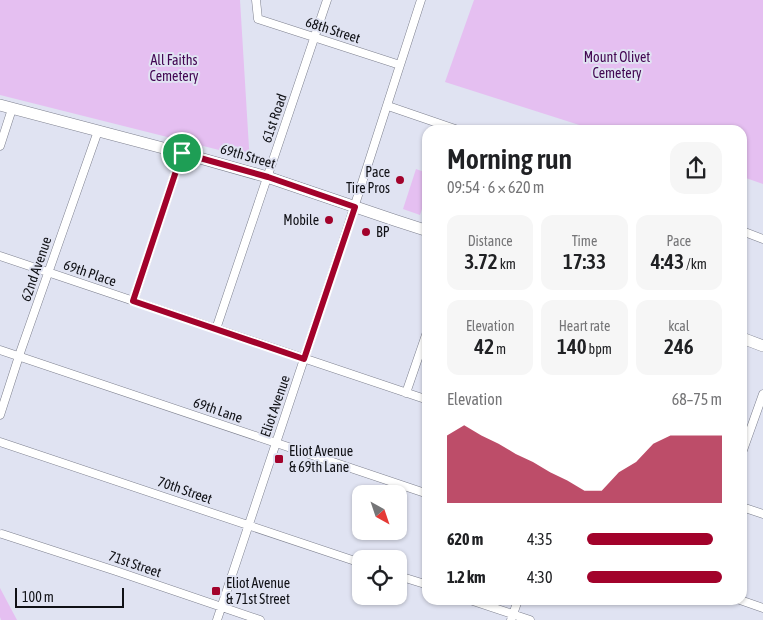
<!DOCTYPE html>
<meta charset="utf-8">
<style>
:root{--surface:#fff;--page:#f6f6f6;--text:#202124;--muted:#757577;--accent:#a2022b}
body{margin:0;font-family:"Asap Condensed",sans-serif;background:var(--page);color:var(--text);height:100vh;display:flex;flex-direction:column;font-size:19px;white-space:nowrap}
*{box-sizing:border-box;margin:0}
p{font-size:16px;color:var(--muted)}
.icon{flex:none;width:28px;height:28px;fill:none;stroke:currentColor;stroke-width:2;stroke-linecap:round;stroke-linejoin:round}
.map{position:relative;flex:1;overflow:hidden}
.sheet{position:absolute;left:422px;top:125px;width:325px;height:480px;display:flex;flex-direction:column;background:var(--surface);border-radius:15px;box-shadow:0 1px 4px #0004}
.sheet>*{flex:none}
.needle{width:32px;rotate:140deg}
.fabs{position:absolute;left:352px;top:485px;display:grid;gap:10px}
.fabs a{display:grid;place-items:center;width:55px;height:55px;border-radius:10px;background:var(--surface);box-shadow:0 1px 4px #0004;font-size:25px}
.scale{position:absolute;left:15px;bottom:12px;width:109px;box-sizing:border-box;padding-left:5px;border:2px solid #101116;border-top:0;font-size:14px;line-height:18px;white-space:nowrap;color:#101116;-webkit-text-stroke:4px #e0e3f2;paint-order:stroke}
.pin{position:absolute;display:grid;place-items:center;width:42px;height:42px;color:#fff;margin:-21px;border:2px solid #fff;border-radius:50%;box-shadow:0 1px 5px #0007}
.round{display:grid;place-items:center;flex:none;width:52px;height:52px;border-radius:15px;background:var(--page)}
.headline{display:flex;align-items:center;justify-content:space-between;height:85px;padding:0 25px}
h1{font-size:28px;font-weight:600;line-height:38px}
.figures{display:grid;grid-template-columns:repeat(3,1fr);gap:8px;height:85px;padding:5px 25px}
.figures div{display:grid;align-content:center;border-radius:12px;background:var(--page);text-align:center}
.figures b{font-size:21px;font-weight:600}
.figures small{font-size:14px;font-weight:400}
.figures p{font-size:14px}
.chart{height:140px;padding:10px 25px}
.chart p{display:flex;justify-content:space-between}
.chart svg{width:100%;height:90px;margin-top:5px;fill:var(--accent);opacity:.7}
ul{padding:0 25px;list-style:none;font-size:16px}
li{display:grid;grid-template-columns:80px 60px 1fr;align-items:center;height:38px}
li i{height:12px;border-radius:6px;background:var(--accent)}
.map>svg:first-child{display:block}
.green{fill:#e5bff1}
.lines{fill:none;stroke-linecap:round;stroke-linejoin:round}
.street-casing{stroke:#7e818f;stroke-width:9}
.secondary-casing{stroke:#7e818f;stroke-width:12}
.street{stroke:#fff;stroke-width:8}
.secondary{stroke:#fff;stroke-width:11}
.route-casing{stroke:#fff;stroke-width:10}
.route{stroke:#a2022b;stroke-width:6}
.poi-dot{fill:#a2022b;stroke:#e0e3f2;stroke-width:2}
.labels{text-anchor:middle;stroke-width:4;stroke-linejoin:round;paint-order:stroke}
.street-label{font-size:14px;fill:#101116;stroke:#e0e3f2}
.park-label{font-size:14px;fill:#420752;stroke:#e0e3f2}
.poi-label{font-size:14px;fill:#101116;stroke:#e0e3f2;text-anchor:start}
</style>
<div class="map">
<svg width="763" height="620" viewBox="0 0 763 620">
<rect width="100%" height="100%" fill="#e0e3f2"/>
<path class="green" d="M0 0H240L249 148 251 158 0 95Z
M474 0H763V184L743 177 742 130H595L445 82Z
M416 169 427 173V194L420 215 403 209Z
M0 588 17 620H1L0 617Z"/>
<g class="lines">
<defs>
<path id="street" d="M256 0 258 19 400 65
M388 106 458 130
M0 146 12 109
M742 231 763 239
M0 256 428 400
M133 301 182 153
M216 329 327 0
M0 350 428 494
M406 393 428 329
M0 415 21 350 98 131
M0 442 361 563
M742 453 763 394
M742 507 763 514
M2 534 116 571 260 620
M399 576 428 585
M470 600 530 620
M740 600 763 608
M217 620 340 251 421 0
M511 620 518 600"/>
<path id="secondary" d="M0 105 182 153 267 177 394 220 428 231
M742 338 763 346"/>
</defs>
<use href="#street" class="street-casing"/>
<use href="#secondary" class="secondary-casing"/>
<use href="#street" class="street"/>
<use href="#secondary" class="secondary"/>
</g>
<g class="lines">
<defs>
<path id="route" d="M182 153 268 177 355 207 304 359 133 301Z"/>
</defs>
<use href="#route" class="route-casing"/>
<use href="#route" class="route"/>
</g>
<g class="poi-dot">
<circle cx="400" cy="180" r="5"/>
<circle cx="329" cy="220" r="5"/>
<circle cx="366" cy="232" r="5"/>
<rect x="274" y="454" width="10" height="10" rx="2.5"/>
<rect x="211" y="586" width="10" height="10" rx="2.5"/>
</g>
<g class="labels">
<g class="street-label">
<text transform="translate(333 30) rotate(18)" y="5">68th Street</text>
<text transform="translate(274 118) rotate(-71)" y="5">61st Road</text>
<text transform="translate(248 156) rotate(16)" y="5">69th Street</text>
<text transform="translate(36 269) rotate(-71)" y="5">62nd Avenue</text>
<text transform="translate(90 273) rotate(19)" y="5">69th Place</text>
<text transform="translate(275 406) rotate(-71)" y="5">Eliot Avenue</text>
<text transform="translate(218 410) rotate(19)" y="5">69th Lane</text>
<text transform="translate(185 490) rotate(19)" y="5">70th Street</text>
<text transform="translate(135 564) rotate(19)" y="5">71st Street</text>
</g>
<g class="park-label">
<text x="617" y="62">Mount Olivet<tspan x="617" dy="16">Cemetery</tspan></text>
<text x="174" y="65">All Faiths<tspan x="174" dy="16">Cemetery</tspan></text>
</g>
<g class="poi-label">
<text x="390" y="177" text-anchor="end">Pace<tspan x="390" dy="16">Tire Pros</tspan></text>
<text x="319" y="225" text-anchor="end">Mobile</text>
<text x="376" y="237">BP</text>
<text x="289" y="456">Eliot Avenue<tspan x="289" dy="16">&amp; 69th Lane</tspan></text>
<text x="226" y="588">Eliot Avenue<tspan x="226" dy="16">&amp; 71st Street</tspan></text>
</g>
</g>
</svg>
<div class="fabs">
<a><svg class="needle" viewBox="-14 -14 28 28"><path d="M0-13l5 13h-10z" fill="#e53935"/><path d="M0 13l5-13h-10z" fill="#757577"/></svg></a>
<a><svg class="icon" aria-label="locate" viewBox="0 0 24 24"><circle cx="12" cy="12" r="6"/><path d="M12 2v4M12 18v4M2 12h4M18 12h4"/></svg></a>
</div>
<div class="scale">100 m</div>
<div class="pin" style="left:182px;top:153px;background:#1e9e55"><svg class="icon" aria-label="arrive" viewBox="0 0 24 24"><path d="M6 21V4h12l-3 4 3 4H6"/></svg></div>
<section class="sheet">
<div class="headline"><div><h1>Morning run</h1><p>09:54 · 6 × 620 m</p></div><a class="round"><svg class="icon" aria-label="share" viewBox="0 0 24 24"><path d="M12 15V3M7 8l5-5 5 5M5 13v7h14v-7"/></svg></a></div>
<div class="figures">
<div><p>Distance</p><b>3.72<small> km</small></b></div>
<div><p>Time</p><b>17:33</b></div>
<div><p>Pace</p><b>4:43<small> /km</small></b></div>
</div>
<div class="figures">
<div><p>Elevation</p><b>42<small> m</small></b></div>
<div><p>Heart rate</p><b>140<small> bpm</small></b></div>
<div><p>kcal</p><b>246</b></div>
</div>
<div class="chart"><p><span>Elevation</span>68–75 m</p>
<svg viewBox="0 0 160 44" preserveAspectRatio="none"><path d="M0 44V11L10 6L20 11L30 15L40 20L50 24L60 29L70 33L80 38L90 38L100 29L110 24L120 15L130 11L140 11L150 11L160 11V44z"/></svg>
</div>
<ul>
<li><b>620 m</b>4:35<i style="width:93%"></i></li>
<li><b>1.2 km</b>4:30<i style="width:100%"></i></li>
</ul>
</section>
</div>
